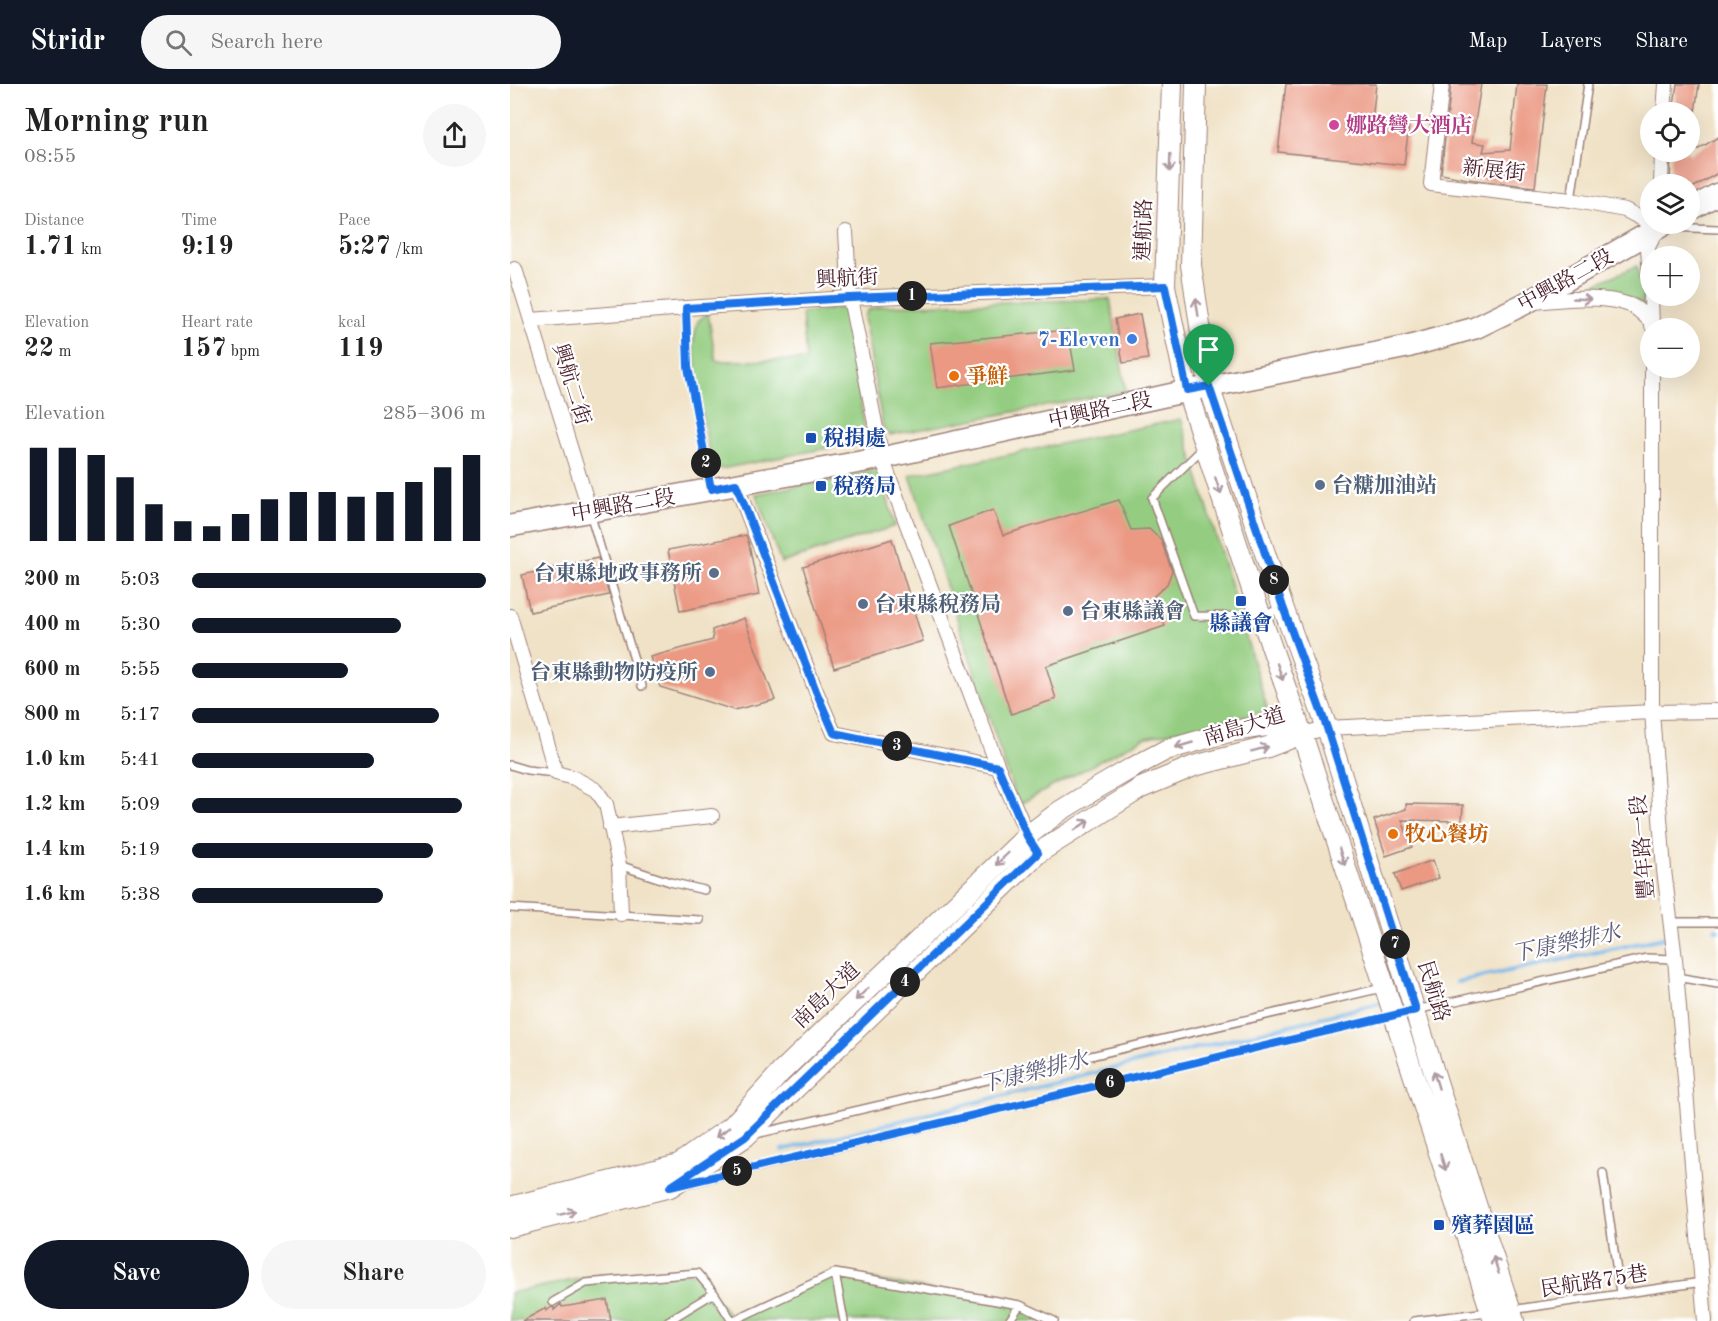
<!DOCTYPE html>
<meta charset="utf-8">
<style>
:root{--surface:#fff;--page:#f6f6f6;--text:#222;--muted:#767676;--accent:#111827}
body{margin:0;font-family:"Old Standard TT","Noto Serif TC",serif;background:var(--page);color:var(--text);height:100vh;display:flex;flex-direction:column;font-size:22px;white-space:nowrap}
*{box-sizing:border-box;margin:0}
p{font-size:20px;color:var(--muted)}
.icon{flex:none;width:33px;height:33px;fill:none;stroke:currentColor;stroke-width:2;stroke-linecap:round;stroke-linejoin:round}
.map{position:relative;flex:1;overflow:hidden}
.side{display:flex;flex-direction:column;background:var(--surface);width:510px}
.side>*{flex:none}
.controls{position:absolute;left:1130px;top:18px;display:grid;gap:12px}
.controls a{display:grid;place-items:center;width:60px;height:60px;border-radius:50%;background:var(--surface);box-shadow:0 6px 24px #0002;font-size:30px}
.pin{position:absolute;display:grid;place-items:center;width:51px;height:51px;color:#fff;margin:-62px -26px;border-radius:50% 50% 50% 0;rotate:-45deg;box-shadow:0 0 6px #0007}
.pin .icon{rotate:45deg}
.km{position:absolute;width:30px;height:30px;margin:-15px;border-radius:50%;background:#222;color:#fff;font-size:16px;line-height:30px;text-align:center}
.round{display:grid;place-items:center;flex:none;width:63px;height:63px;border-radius:32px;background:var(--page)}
.headline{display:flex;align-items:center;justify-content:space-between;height:102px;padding:0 24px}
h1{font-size:33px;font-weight:700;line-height:45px}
.metrics{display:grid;grid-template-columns:repeat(3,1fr);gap:9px;height:102px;padding:6px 24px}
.metrics div{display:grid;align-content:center}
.metrics b{font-size:26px;font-weight:700}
.metrics small{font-size:16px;font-weight:400}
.metrics p{font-size:16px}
.chart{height:168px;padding:12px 24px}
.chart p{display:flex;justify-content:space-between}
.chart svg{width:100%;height:108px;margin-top:6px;stroke:var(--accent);stroke-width:6}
.button{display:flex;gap:12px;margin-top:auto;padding:12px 24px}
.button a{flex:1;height:69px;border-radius:36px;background:var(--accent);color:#fff;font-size:24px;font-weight:700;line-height:69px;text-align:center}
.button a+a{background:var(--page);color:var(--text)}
ul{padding:0 24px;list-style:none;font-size:20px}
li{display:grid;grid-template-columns:96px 72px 1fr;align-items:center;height:45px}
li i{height:15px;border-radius:8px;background:var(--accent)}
header{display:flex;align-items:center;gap:36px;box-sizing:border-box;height:84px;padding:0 30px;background:var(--accent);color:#fff}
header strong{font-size:28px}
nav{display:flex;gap:33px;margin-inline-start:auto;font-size:21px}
.search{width:420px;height:54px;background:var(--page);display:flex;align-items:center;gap:15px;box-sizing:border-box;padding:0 21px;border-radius:33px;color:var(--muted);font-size:22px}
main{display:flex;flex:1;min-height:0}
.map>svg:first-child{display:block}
.green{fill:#94cd81;stroke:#6f7656;stroke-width:1.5}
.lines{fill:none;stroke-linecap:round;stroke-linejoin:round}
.stream{stroke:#74b5e8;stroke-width:4}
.building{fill:#eb9983}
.lane-casing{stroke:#9d8078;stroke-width:10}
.street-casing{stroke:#9d8078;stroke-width:16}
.secondary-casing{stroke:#9d8078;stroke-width:22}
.primary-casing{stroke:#9d8078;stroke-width:24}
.lane{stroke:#fff;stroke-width:7}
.street{stroke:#fff;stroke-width:14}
.secondary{stroke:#fff;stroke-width:20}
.primary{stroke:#fff;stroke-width:21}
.oneway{stroke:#ae9aa0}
.route-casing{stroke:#fff;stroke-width:12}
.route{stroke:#1a73e8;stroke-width:8}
.hotel-dot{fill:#d1479c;stroke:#fff;stroke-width:2}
.shop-dot{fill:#3f7fe0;stroke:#fff;stroke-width:2}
.food-dot{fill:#e8710a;stroke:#fff;stroke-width:2}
.transit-dot{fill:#1a4fb4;stroke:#fff;stroke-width:2}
.service-dot{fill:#5c6f8a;stroke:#fff;stroke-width:2}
.labels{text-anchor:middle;stroke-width:4.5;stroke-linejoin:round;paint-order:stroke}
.hotel-label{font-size:21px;font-weight:bold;fill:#b23c85;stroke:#fff;text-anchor:start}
.street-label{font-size:21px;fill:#4a1f2b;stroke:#fff}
.shop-label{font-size:21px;font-weight:bold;fill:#366cbe;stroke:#fff;text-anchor:end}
.food-label{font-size:21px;font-weight:bold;fill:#c56008;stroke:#fff;text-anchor:start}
.transit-label{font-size:21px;font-weight:bold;fill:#164399;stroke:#fff;text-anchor:start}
.service-label{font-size:21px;font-weight:bold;fill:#4e5e75;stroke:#fff;text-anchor:start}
.water-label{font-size:22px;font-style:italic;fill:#5b5b77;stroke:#fff}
</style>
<header>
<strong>Stridr</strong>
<div class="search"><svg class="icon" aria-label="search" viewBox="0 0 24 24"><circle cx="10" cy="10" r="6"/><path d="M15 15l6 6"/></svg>Search here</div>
<nav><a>Map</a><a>Layers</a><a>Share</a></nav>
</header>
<main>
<section class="side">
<div class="headline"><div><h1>Morning run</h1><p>08:55</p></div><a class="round"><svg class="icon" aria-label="share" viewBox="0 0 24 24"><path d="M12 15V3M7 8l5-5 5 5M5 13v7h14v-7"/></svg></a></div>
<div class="metrics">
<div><p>Distance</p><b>1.71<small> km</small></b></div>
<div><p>Time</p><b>9:19</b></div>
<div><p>Pace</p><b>5:27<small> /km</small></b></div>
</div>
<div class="metrics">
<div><p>Elevation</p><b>22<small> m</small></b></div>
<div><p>Heart rate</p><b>157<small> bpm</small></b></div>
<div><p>kcal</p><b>119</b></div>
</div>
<div class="chart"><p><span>Elevation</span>285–306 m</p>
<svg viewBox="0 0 160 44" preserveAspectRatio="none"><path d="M5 44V6M15 44V6M25 44V9M35 44V18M45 44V29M55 44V36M65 44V38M75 44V33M85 44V27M95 44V24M105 44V24M115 44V26M125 44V24M135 44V20M145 44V14M155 44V9"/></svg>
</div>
<ul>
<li><b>200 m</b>5:03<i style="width:100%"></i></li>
<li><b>400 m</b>5:30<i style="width:71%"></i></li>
<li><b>600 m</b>5:55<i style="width:53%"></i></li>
<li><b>800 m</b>5:17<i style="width:84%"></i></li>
<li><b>1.0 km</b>5:41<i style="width:62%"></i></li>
<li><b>1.2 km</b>5:09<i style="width:92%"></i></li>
<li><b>1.4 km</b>5:19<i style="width:82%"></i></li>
<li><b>1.6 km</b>5:38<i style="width:65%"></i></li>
</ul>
<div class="button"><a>Save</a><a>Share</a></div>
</section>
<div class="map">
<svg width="1208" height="1237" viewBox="0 0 1208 1237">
<rect width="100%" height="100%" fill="#fff"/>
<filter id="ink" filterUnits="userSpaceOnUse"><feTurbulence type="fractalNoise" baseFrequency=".0167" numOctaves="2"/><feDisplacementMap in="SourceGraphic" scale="12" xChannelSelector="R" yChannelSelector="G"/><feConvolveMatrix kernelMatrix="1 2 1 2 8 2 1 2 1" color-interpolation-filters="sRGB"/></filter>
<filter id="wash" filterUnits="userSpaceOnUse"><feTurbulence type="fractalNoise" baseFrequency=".008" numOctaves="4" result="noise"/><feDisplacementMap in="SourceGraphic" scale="24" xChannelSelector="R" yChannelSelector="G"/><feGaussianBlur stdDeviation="1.35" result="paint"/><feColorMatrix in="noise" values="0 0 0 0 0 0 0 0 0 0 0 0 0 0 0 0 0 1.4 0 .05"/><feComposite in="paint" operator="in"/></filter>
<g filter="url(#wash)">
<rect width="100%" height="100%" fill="#f0e2c6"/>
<path class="green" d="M1127 182 1134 221 1127 217 1066 208Z
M600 215 616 307 380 351 373 344 354 233 358 226 372 222Z
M330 224 337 231 355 347 348 358 211 385 201 377 188 307 183 258 188 237 198 229 206 277 296 276 292 229Z
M671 335 758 627 633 654 508 721 400 391Z
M370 386 385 442 271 479 246 410Z
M187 1189 223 1236 325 1189 510 1221 544 1237H0V1209L88 1191Z"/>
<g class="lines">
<path class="stream" d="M1205 845 1208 846
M947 898 1158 853
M272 1066 874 918"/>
</g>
<g id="blocks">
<path class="building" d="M776 0H866L862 38 899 42 894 81 768 68Z
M941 0H971L962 58 975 60 973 68 1000 66 1007 0H1037L1025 103 957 95 931 90Z
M1167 0H1189L1185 28H1163Z
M1208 53V89L1179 106V100H1160L1161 68H1179V71Z
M630 230 638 275 613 279 605 235Z
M558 246 565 286 427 304 420 259Z
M609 416 621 446 639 445 651 456 662 487 657 500 644 512 655 542 536 582 546 615 501 630 439 442 483 426 493 451Z
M236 451 239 460 249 511 170 527 158 466Z
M382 455 413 557 324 584 293 483Z
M88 474 99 511 20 528 12 491Z
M234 534 265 616 224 626 150 603 140 573 203 556 202 546Z
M896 720 953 721 952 737 892 736 902 763 876 772 864 736 896 725Z
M923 776 929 794 891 807 885 790Z
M97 1216 101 1237H12L36 1224V1227L42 1223 44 1224V1226L51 1220 52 1223Z"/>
</g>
</g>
<g filter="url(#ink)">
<use href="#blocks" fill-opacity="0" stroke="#9d8078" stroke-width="1.5"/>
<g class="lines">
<defs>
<path id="lane" d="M1061 116 1078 0
M1157 143 1208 145
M176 224 178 283 201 402
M693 364 642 414 684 532 751 533 771 524
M80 429 132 602
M0 681 17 686 46 689
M109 781 160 798 194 806
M0 824 190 836
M1160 838H1208
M1166 893 1208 900
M246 1050 872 904
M1093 1089 1110 1209
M180 1099 906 926 1137 874 1165 875
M325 1189 334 1237
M43 1218 76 1199 187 1189 204 1209 222 1237
M1001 1226 1192 1198
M158 1237 204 1209
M222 1237 325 1189 510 1221 544 1237
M499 1237 510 1221
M904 1237 978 1228"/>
<path id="street" d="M932 0 921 100 1061 116 1115 126 1140 139
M1154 28 1156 0
M1151 100 1152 68
M336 148 340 214 372 374 488 683 520 757
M5 185 80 427
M1140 197 1138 163 1148 144
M1141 212 1142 242
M1025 218C1053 215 1092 211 1120 221 1127 223 1135 233 1142 238
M21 236 176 224 340 214 655 202
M1142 284V628L1154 786 1165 875 1195 1237
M226 400 306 607 324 649 488 683
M0 532 46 689 64 694 86 706 96 720 109 781 111 830
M792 650 817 644 1142 628 1208 627
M100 743 202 732"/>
<path id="secondary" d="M662 0 655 202 677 307 751 533 792 650 984 1237
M686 0 681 181 699 302 773 523 817 644 942 1046 1004 1237
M0 1123 169 1080 222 1042 271 988 517 752 550 727 584 706 620 685 656 666 723 647 756 642 792 650
M0 1143 160 1103 235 1053 528 769 631 704 684 682 758 663 792 650"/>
<path id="primary" d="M1179 126 1208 110
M0 442 372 374 677 307 897 263 965 244 1014 220 1155 140"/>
</defs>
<use href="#lane" class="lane-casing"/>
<use href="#street" class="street-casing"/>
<use href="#secondary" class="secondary-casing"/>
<use href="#primary" class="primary-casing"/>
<use href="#lane" class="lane"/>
<use href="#street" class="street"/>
<use href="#secondary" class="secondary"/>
<use href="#primary" class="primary"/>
</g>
<defs><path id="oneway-shaft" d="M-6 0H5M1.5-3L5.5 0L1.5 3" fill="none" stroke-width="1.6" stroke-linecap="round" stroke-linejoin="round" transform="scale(1.5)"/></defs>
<g class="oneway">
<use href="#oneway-shaft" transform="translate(660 79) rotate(92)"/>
<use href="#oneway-shaft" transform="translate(1072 215) rotate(3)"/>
<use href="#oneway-shaft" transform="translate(687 223) rotate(-99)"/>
<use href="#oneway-shaft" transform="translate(708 402) rotate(72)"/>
<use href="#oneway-shaft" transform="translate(770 588) rotate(71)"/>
<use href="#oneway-shaft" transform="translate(674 661) rotate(164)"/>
<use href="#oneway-shaft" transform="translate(750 665) rotate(-15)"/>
<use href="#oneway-shaft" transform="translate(572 741) rotate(-35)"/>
<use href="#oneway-shaft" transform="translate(832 773) rotate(72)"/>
<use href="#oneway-shaft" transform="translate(492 775) rotate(136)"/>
<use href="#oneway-shaft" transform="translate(352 910) rotate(136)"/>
<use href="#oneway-shaft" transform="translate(926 996) rotate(-107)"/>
<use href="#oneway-shaft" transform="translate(213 1048) rotate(144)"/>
<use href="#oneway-shaft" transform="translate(933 1078) rotate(72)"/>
<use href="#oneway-shaft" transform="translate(57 1129) rotate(-14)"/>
<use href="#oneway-shaft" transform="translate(986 1181) rotate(-108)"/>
</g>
</g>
<g class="lines" filter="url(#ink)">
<defs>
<path id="route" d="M655 202 677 306 699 302 773 523 817 644 906 926 160 1103 235 1053 528 769 517 752 488 683 324 649 306 607 226 400 201 405 178 283 176 224 340 214Z"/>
</defs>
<use href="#route" class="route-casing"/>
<use href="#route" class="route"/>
</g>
<circle class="hotel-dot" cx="824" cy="41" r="6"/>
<circle class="shop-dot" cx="622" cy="255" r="6"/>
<g class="food-dot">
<circle cx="444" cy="292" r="6"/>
<circle cx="883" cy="750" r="6"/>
</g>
<g class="transit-dot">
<rect x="295" y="348" width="12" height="12" rx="3"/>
<rect x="305" y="396" width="12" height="12" rx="3"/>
<rect x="725" y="511" width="12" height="12" rx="3"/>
<rect x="923" y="1135" width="12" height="12" rx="3"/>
</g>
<g class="service-dot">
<circle cx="810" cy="401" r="6"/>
<circle cx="204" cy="489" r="6"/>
<circle cx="353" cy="520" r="6"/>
<circle cx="558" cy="527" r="6"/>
<circle cx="200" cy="588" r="6"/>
</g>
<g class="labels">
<g class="hotel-label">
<text x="836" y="48">娜路彎大酒店</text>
</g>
<g class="street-label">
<text transform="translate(984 86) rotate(6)" y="7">新展街</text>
<text transform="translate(633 146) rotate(-88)" y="7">連航路</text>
<text transform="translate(337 194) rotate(-3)" y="7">興航街</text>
<text transform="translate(1055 196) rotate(-29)" y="7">中興路二段</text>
<text transform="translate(62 300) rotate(73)" y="7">興航二街</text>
<text transform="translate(590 326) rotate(-12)" y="7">中興路二段</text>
<text transform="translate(113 421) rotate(-10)" y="7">中興路二段</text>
<text transform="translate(734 642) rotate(-17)" y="7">南島大道</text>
<text transform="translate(1132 763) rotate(-95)" y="7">豐年路一段</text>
<text transform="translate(924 907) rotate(73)" y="7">民航路</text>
<text transform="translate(316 911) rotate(-44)" y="7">南島大道</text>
<text transform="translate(1084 1197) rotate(-9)" y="7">民航路75巷</text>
</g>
<g class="shop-label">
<text x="610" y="262">7-Eleven</text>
</g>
<g class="food-label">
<text x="456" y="299">爭鮮</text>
<text x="895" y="757">牧心餐坊</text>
</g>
<g class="transit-label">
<text x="313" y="361">稅捐處</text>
<text x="323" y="409">稅務局</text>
<text x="731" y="546" text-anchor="middle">縣議會</text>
<text x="941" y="1148">殯葬園區</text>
</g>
<g class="service-label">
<text x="822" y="408">台糖加油站</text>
<text x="192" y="496" text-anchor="end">台東縣地政事務所</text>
<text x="365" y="527">台東縣稅務局</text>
<text x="570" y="534">台東縣議會</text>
<text x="188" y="595" text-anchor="end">台東縣動物防疫所</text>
</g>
<g class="water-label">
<text transform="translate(1056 858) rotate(-12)" y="8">下康樂排水</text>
<text transform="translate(524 987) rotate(-14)" y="8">下康樂排水</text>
</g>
</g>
</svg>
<div class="controls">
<a><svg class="icon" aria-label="locate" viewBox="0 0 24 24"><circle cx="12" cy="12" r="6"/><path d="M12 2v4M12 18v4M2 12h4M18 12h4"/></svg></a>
<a><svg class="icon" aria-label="layers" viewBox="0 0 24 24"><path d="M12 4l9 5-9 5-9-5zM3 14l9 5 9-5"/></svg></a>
<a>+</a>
<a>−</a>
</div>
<div class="pin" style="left:699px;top:302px;background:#1e9e55"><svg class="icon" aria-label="arrive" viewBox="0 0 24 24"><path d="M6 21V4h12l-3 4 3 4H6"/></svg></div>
<b class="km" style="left:402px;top:212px">1</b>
<b class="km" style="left:196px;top:379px">2</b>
<b class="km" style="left:387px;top:662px">3</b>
<b class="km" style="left:395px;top:898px">4</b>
<b class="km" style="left:227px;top:1087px">5</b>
<b class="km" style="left:600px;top:999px">6</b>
<b class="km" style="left:885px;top:860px">7</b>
<b class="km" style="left:764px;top:496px">8</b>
</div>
</main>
